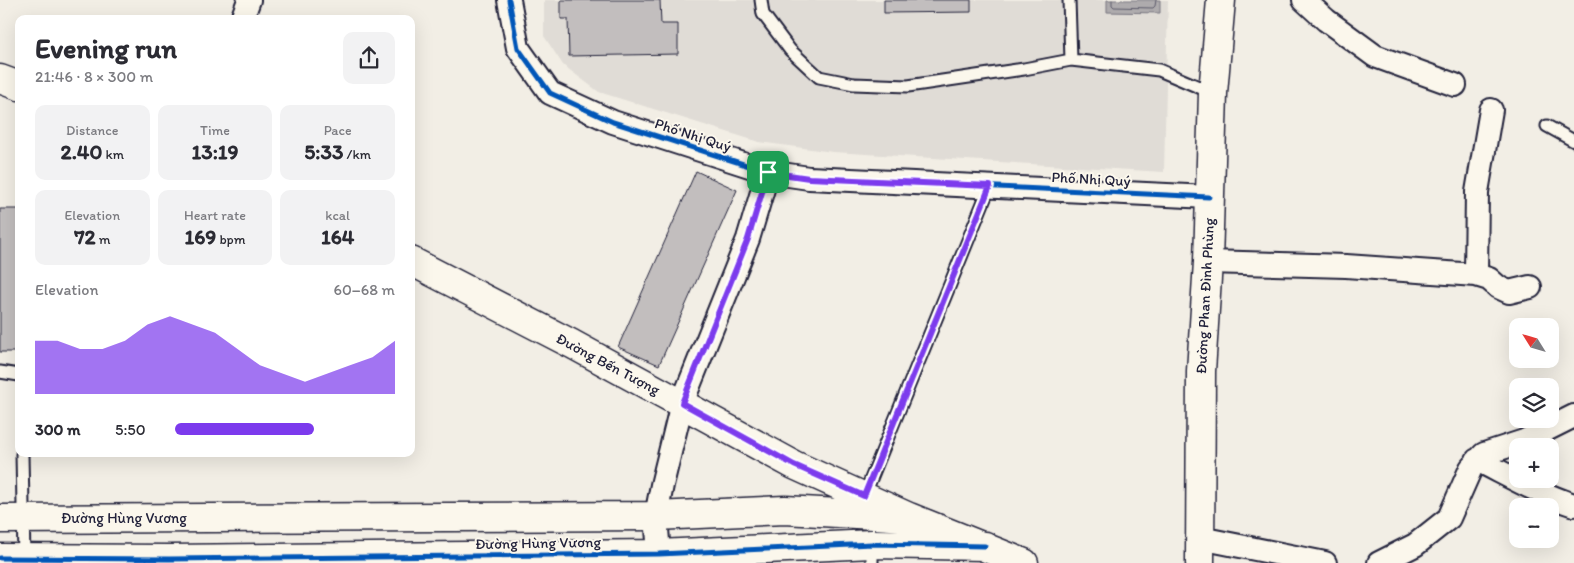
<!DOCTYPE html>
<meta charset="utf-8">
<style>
:root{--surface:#fff;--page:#f2f2f3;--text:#2b2b33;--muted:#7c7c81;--accent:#7c3aed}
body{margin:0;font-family:Itim,sans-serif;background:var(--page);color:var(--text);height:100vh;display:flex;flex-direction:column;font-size:19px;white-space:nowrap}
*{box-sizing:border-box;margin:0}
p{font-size:16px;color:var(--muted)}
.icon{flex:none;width:28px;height:28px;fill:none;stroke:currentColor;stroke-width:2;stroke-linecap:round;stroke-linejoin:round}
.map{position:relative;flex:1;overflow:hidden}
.sheet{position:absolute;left:15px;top:15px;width:400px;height:442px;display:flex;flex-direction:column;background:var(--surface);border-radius:10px;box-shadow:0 5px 20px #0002}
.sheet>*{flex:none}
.needle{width:32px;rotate:307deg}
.tools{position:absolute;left:1509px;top:318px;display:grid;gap:10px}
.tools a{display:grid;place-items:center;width:50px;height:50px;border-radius:10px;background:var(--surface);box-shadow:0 5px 20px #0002;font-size:25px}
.pin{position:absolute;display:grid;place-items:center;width:42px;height:42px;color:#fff;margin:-21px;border-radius:10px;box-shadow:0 2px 8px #0006}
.round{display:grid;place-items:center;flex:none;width:52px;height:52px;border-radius:10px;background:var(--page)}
.summary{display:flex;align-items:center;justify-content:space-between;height:85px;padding:0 20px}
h1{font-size:28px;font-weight:700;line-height:38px}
.figures{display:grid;grid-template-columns:repeat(3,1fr);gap:8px;height:85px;padding:5px 20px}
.figures div{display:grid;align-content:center;border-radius:10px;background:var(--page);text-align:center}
.figures b{font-size:21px;font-weight:700}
.figures small{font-size:14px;font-weight:400}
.figures p{font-size:14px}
.chart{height:140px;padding:10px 20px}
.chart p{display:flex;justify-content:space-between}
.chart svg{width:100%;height:90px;margin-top:5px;fill:var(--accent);opacity:.7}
ul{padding:0 20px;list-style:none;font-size:16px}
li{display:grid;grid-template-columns:80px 60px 1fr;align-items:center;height:38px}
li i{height:12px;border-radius:6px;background:var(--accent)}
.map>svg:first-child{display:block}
.built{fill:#e0dcd6}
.water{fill:#aeabad;stroke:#76747f}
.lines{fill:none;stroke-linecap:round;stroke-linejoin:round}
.shore{stroke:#5a5969;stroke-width:1}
.building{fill:#c2bebe;stroke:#22223b}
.service-casing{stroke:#22223b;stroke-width:15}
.minor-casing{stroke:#22223b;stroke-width:26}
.tertiary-casing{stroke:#22223b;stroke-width:31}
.service{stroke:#fbf7ec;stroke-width:11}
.minor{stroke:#fbf7ec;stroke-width:22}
.tertiary{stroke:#fbf7ec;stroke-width:28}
.cycleway-casing{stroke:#fbf7ec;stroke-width:8}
.cycleway{stroke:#0057b8;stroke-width:5}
.route-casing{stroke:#fff;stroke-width:10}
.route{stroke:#7c3aed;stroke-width:6}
.labels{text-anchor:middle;stroke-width:4;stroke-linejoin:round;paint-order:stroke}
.street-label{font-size:15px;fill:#22223b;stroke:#fbf7ec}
</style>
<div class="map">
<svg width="1574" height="563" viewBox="0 0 1574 563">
<rect width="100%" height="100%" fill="#f2eee5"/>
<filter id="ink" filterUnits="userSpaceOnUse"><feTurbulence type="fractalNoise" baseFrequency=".02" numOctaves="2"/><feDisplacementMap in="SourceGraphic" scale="10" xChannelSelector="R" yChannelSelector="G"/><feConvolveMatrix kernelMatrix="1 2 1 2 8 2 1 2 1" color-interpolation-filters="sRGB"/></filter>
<g filter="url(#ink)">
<path class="built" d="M544 0H1168L1164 172 833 152 759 142 599 92 563 65 544 36Z"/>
<path class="water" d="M1107 0H1160V13L1107 12Z"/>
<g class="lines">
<path class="shore" d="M1112 0V5L1114 7 1153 8 1155 6 1156 0"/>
</g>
<path class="building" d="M561 0H660L661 24H678V54L569 56 568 19H561Z
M884 0H971V12L884 13Z
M696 171 737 190 659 365 618 347Z
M0 209H19V352H0Z"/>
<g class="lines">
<defs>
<path id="service" d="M761 0 763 14 790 50 819 77 854 84 908 86 1024 69 1071 60 1159 70 1213 93
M1069 0 1071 60
M1547 126 1574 141
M0 372 19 375
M22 454 24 558
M864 496 990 186
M872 544V563"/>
<path id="minor" d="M509 0 518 48 550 93 613 122 768 172 809 178 1209 197
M1304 0 1326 20 1375 56 1455 85
M242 19 249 0
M1208 262 1346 266 1476 275 1489 279 1498 287 1509 292 1530 287
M1476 275 1477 192 1491 110
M1477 460C1509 476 1540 494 1574 505
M1200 538 1325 563
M659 554 656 516 662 485 682 403 748 239 768 172
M1379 563 1415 545 1449 518 1471 468 1484 454 1524 441 1574 416"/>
<path id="tertiary" d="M0 79 19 86
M411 261 572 344 794 465 909 517 1024 563
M0 519 656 516 785 510 909 517
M0 558 169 559 659 554 872 544 985 546
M1200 563 1201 371 1208 262 1213 93 1221 0"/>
</defs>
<use href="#service" class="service-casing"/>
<use href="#minor" class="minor-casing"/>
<use href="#tertiary" class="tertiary-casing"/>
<use href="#service" class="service"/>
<use href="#minor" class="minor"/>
<use href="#tertiary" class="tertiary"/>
<defs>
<path id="cycleway" d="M509 0 518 48 550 93 613 122 768 172 809 178 1209 197
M0 558 169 559 659 554 872 544 985 546"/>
</defs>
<use href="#cycleway" class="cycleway-casing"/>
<use href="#cycleway" class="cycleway"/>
</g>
</g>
<g class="lines" filter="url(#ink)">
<defs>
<path id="route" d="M768 172 809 178 990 186 864 496 794 465 682 403 748 239Z"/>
</defs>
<use href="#route" class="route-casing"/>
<use href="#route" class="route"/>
</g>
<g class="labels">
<g class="street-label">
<text transform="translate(693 135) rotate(18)" y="5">Phố Nhị Quý</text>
<text transform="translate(1091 179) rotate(3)" y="5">Phố Nhị Quý</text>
<text transform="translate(1205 296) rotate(-87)" y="5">Đường Phan Đình Phùng</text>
<text transform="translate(608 364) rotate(28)" y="5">Đường Bến Tượng</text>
<text x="124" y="523">Đường Hùng Vương</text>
<text transform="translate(538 543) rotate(-1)" y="5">Đường Hùng Vương</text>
</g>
</g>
</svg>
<div class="tools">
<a><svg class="needle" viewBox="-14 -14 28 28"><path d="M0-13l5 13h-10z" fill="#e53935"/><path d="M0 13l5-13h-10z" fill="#7c7c81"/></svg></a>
<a><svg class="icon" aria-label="layers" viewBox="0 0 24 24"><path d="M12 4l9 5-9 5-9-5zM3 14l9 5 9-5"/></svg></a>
<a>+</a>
<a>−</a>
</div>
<div class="pin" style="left:768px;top:172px;background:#1e9e55"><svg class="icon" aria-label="arrive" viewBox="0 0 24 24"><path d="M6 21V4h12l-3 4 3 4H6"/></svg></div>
<section class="sheet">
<div class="summary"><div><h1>Evening run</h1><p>21:46 · 8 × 300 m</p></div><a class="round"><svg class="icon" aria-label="share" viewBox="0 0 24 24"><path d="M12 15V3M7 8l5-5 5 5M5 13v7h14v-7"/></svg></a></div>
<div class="figures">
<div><p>Distance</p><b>2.40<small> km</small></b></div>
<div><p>Time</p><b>13:19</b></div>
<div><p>Pace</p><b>5:33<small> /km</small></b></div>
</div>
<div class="figures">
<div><p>Elevation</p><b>72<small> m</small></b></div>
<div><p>Heart rate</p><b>169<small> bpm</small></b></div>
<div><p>kcal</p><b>164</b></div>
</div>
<div class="chart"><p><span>Elevation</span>60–68 m</p>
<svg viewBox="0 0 160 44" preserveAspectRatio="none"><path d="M0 44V18L10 18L20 22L30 22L40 18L50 10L60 6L70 10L80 14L90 22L100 30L110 34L120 38L130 34L140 30L150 26L160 18V44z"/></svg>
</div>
<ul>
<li><b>300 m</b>5:50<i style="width:63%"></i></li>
</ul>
</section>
</div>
